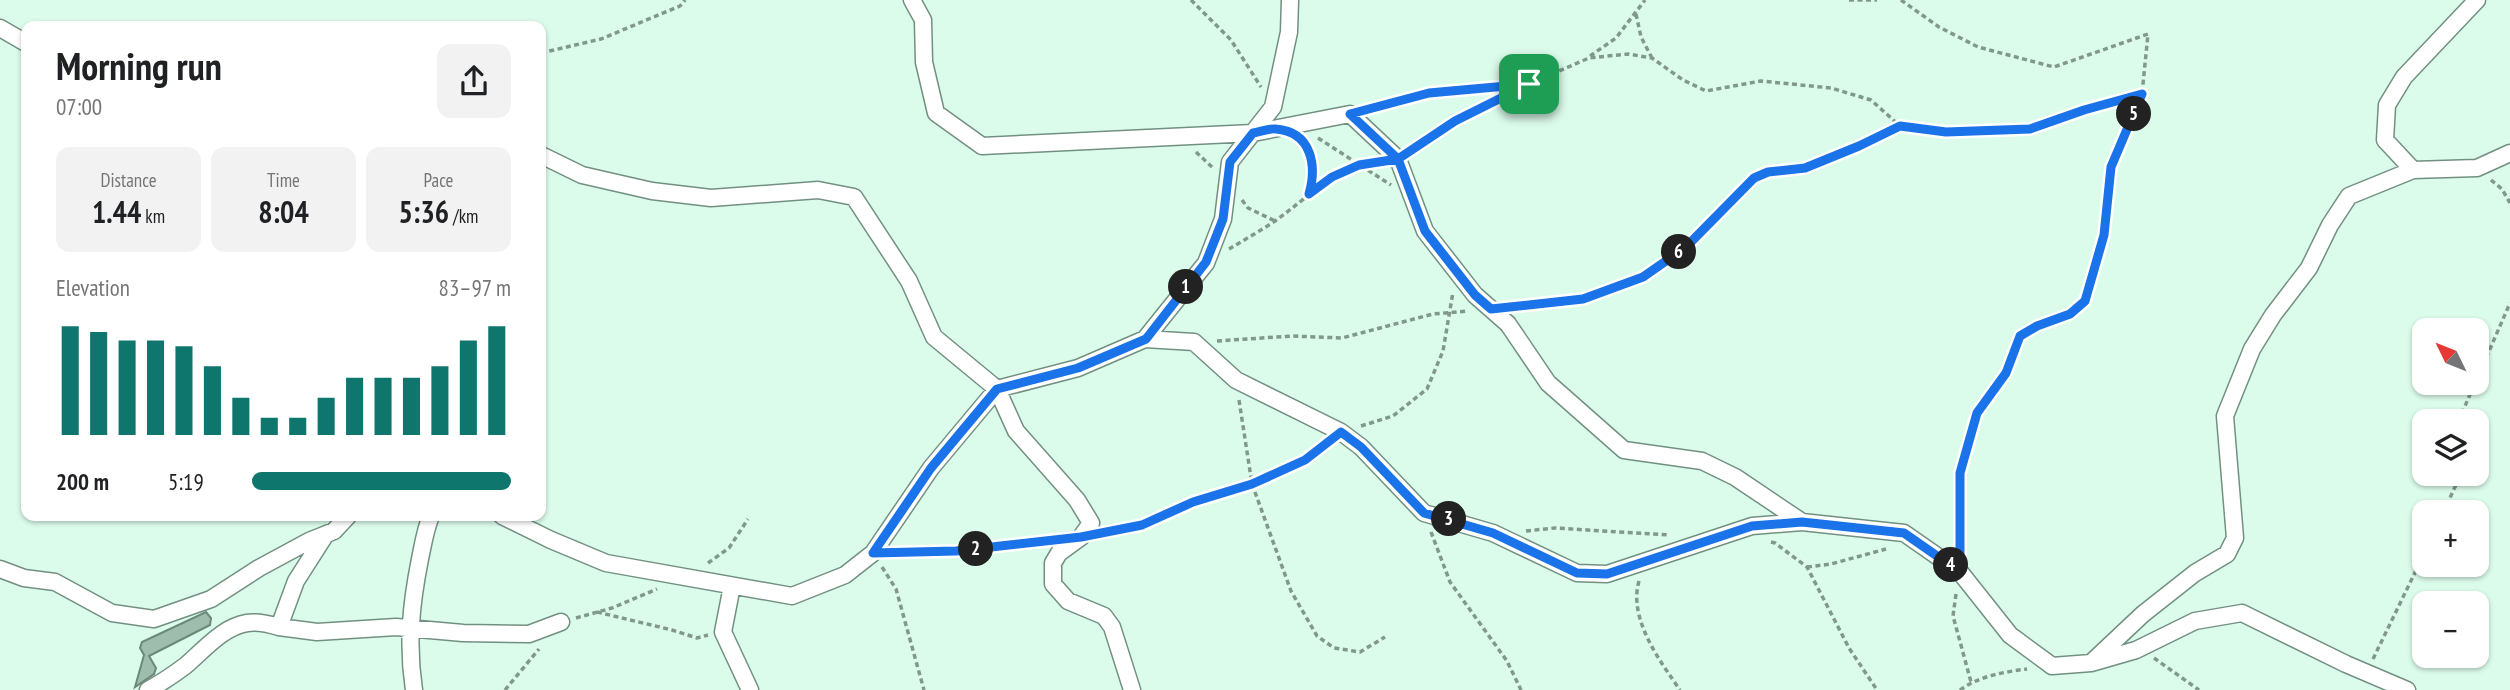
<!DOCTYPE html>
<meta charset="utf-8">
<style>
:root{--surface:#fff;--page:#f2f2f2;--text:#202124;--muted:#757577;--accent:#0f766e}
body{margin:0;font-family:"PT Sans Narrow",sans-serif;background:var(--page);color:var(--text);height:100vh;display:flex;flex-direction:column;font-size:26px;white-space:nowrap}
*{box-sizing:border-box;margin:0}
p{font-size:23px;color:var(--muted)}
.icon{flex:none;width:38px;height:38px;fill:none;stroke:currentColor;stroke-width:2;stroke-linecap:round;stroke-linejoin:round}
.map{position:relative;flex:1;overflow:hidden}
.details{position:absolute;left:21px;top:21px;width:525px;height:500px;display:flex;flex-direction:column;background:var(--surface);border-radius:14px;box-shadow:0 2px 5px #0004}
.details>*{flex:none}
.needle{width:46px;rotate:313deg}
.buttons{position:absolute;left:2412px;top:318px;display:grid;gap:14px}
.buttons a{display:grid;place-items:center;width:77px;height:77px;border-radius:14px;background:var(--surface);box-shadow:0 2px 5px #0004;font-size:35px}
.pin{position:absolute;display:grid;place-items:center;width:60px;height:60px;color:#fff;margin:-30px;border-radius:14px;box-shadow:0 4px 10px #0006}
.km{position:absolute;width:35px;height:35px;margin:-18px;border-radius:50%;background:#222;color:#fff;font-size:19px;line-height:35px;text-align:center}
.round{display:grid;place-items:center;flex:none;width:74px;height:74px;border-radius:14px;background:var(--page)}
.headline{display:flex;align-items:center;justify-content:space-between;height:119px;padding:0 35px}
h1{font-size:38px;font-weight:700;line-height:52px}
.figures{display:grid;grid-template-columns:repeat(3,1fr);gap:10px;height:119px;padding:7px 35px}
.figures div{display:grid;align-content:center;border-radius:14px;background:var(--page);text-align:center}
.figures b{font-size:30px;font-weight:700}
.figures small{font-size:19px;font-weight:400}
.figures p{font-size:19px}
.chart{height:196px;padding:14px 35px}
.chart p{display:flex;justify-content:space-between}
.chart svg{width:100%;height:126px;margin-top:7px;stroke:var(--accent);stroke-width:6}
ul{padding:0 35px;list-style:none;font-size:23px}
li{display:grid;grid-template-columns:112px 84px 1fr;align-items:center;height:52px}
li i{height:18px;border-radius:9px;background:var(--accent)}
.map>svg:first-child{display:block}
.building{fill:#9ebdad;stroke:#6b8879;stroke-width:2}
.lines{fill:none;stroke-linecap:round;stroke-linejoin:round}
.minor-casing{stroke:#729081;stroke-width:19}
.path{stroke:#81988c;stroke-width:3.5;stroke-dasharray:5 3.5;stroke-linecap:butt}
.minor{stroke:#fff;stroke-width:16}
.route-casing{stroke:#fff;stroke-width:14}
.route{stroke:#1a73e8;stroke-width:9}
</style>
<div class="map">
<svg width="2510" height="690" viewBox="0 0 2510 690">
<rect width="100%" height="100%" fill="#dcfceb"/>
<path class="building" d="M206 612 211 618 210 625 149 656 156 668 154 674 135 687 144 655 140 648 142 642Z"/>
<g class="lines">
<defs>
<path id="minor" d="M912 0 923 20 924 62 936 113 982 146 1253 133 1350 114 1398 159 1425 231 1475 295 1508 324 1548 383 1624 450 1702 461 1735 477 1802 522
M0 28 26 43
M541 155 582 175 652 191 711 198 818 190 854 197 909 281 934 337 997 389 1078 368 1145 339 1194 342 1236 380 1341 432 1361 447 1424 513 1493 533 1577 573 1607 574 1752 526 1802 522 1904 533 1960 572 2010 635 2052 666 2091 663 2136 650 2195 621 2242 613 2346 664 2407 690
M2413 170 2385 140 2387 105 2404 77 2477 0
M1145 339 1206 263 1223 219 1230 162 1273 107 1289 32 1290 0
M502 516 551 540 606 563 792 596 845 575 873 553 931 468 997 389 1016 431 1077 500 1091 523 1081 537 1059 553 1053 563V584L1068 601 1104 616 1112 627 1132 690
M326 534 296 581 279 627 317 632 396 627 463 633 529 634 561 622
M0 569 24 578 55 582 112 613 154 619 211 599 259 568 309 541 334 531 348 516
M732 586 723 632 750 690
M2093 661 2143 614 2195 573 2227 554 2235 538 2225 416 2252 349 2273 315 2309 268 2330 225 2349 196 2413 170 2477 168 2510 153
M148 690C161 683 173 675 185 666 203 651 222 627 247 623 258 621 269 624 279 627
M414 690C407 644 411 604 420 559 423 545 425 530 431 516"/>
</defs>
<use href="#minor" class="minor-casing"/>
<path class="path" d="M1191 0 1231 40 1261 87
M1849 0H1877
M1901 0 1939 27 1978 47 2054 67 2148 34 2142 94 2111 167 2104 235 2085 301 2070 314 2037 326 2020 336 2006 373 1977 413 1960 473V552
M1636 14 1641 37 1652 58
M541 53 601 39 680 6 685 0
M1590 56 1616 38 1645 0
M1369 109 1428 93 1529 84 1589 58 1628 54 1652 58 1683 80 1706 91 1761 81 1831 88 1871 100 1900 126 1946 132 2030 129 2084 110 2140 95
M1318 138 1391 185
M1299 139C1316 154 1316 172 1310 192
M1410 151 1455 121 1525 86
M1196 152 1213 168
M2491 180 2502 189 2510 203
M1242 200 1248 208 1275 221
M1229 249C1244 240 1260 231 1275 221 1310 196 1333 169 1377 162
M1514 306C1537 304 1562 304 1584 299 1662 279 1700 233 1754 178 1772 171 1790 173 1808 167 1840 156 1870 141 1900 126
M1217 341 1292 336 1342 338 1433 314 1468 311
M2476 381 2510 303
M1239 400 1252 484 1291 591 1317 636 1334 648 1360 652 1385 637
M2462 422V413L2475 383
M1361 426 1393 416 1427 389 1443 351 1453 292
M2443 513 2461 474
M1526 531 1555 528 1669 535
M1105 532 1142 525 1193 502 1252 484 1305 460 1327 443
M1431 532 1450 582 1507 661 1521 690
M1771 542 1775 543 1807 567 1849 648 1877 690
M893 553 956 551 1049 540
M708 563 729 548 748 519
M882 567 896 589 924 690
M1807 567 1831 564 1886 549
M1639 581C1628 619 1660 661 1680 690
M1956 594 1953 616 1971 682
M597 612 672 630 697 638 708 635
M576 618 612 608 657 589
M2154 658 2199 690
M2373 659 2424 554
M505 690 539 649
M1960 690C1979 676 2004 672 2027 669"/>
<use href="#minor" class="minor"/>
</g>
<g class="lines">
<defs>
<path id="route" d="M1529 84 1455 121 1398 159 1359 165 1332 177 1309 194C1317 166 1312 132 1276 129 1269 128 1260 132 1253 133L1230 162 1223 219 1206 262 1146 339 1078 368 997 389 931 468 873 553 956 551 1081 537 1142 525 1193 502 1252 484 1305 460 1341 432 1361 447 1424 513 1493 533 1577 573 1607 574 1752 526 1802 522 1904 533 1960 572V473L1977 413 2006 373 2020 336 2037 326 2070 314 2085 301 2104 235 2111 167 2142 94 2084 110 2030 129 1946 132 1900 126 1859 146 1805 168 1768 172 1754 178 1686 247 1643 277 1583 299 1491 309 1475 295 1425 231 1398 159 1350 114 1429 93 1529 84"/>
</defs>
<use href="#route" class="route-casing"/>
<use href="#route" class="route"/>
</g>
</svg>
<div class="buttons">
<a><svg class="needle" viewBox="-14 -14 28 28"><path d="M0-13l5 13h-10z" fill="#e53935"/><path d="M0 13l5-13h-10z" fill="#757577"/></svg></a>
<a><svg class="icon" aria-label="layers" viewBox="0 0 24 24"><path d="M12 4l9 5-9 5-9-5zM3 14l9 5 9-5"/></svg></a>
<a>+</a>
<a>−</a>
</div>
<div class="pin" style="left:1529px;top:84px;background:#1e9e55"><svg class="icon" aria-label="arrive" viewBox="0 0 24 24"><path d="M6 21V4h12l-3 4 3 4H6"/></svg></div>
<b class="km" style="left:1186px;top:287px">1</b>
<b class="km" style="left:976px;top:549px">2</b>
<b class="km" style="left:1449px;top:519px">3</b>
<b class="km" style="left:1951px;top:565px">4</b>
<b class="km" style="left:2134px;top:114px">5</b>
<b class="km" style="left:1679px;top:252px">6</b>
<section class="details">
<div class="headline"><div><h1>Morning run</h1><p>07:00</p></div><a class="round"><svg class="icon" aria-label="share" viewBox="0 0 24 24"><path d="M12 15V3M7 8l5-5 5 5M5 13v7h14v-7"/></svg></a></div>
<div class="figures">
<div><p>Distance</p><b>1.44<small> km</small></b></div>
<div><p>Time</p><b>8:04</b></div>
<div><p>Pace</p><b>5:36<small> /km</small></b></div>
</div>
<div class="chart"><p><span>Elevation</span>83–97 m</p>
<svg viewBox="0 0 160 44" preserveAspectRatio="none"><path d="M5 44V6M15 44V8M25 44V11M35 44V11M45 44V13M55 44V20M65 44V31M75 44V38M85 44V38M95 44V31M105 44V24M115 44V24M125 44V24M135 44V20M145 44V11M155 44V6"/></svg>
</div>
<ul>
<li><b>200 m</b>5:19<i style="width:100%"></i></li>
</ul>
</section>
</div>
